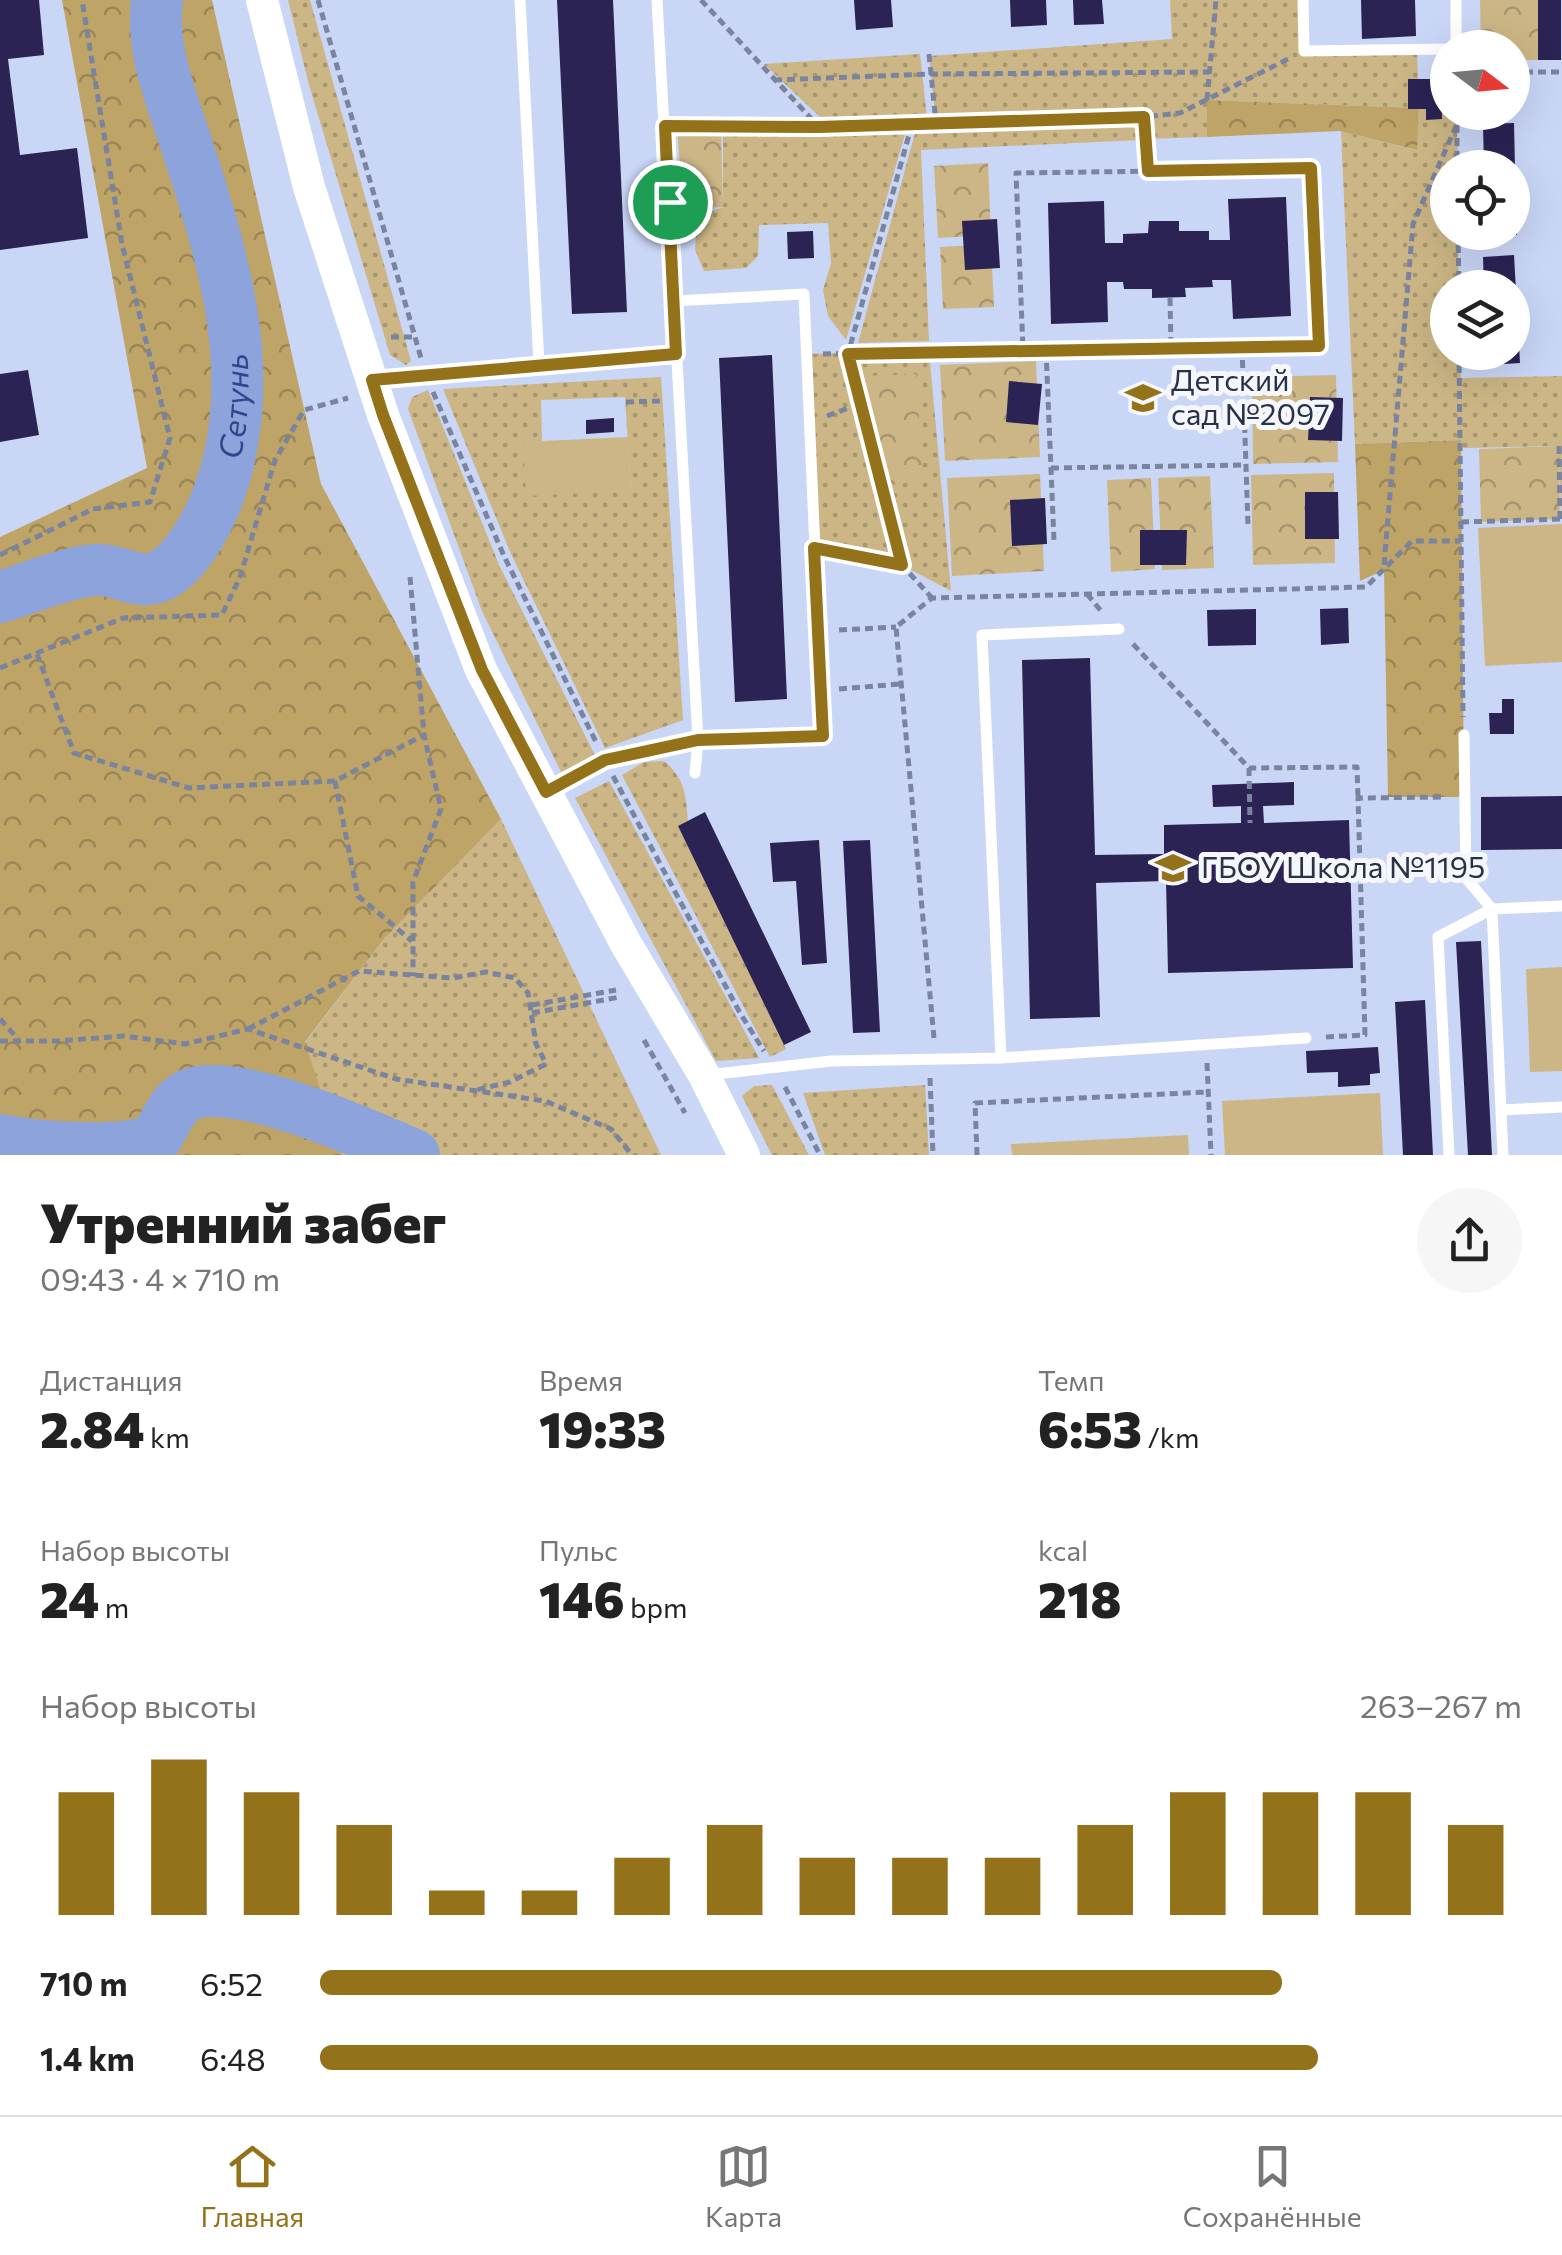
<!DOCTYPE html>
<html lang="ru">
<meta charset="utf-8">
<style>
:root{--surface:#fff;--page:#f6f6f6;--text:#222;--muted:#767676;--line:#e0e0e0;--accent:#937219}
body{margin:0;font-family:Commissioner,sans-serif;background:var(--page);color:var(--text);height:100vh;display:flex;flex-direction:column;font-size:38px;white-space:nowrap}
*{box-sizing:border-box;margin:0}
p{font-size:32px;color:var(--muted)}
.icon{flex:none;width:55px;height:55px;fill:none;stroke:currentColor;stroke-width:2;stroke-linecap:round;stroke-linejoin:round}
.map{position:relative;height:1155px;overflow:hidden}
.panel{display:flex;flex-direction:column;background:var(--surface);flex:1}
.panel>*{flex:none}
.needle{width:65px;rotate:106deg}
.controls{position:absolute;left:1430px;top:30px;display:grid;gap:20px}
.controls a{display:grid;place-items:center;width:100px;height:100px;border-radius:50%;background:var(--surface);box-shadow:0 10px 40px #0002;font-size:50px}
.pin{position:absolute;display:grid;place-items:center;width:85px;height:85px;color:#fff;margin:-42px;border:5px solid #fff;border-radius:50%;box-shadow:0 2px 10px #0007}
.round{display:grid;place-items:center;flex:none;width:105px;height:105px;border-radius:52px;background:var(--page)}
.overview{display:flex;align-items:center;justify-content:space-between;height:170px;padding:0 40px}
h1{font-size:55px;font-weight:800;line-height:75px}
.stats{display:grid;grid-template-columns:repeat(3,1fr);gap:15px;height:170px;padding:10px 40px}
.stats div{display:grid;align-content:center}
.stats b{font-size:50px;font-weight:800}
.stats small{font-size:28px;font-weight:400}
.stats p{font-size:28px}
.chart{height:280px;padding:20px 40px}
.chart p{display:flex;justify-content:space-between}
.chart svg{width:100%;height:180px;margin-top:10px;stroke:var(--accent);stroke-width:6}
ul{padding:0 40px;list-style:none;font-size:32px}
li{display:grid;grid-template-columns:160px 120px 1fr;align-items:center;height:75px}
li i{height:25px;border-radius:12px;background:var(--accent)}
.menu{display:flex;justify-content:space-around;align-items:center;height:140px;border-top:2px solid var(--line);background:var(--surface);font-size:28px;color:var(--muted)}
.menu a{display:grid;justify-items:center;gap:5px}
.menu .on{color:var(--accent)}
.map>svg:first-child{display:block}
.grass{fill:url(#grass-dots);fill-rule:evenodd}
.forest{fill:url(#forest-crowns)}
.park{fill:url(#park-crowns)}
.pitch{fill:#ccb685}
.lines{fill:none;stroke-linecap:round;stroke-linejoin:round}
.river{stroke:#8ca3db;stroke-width:52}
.building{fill:#2b2354}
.path{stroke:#7a849f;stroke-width:5;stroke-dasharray:8 5;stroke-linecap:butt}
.lane{stroke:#fff;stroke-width:11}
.secondary{stroke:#fff;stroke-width:32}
.route-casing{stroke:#fff;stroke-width:20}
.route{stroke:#937219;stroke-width:12}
.labels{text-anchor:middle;stroke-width:10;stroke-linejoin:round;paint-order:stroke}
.poi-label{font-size:30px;fill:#2a3247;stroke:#f5f7fd;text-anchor:start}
.water-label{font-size:32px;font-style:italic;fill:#30478b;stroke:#f5f7fd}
</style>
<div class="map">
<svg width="1562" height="1155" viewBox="0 0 1562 1155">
<defs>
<pattern id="grass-dots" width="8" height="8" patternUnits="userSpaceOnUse" patternTransform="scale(2.5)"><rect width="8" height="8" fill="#ccb685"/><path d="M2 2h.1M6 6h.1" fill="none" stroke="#a6956f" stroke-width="1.8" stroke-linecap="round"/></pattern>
<pattern id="forest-crowns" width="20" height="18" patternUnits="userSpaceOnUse" patternTransform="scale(2.5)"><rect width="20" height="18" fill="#bfa467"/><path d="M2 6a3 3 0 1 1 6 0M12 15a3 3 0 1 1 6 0" fill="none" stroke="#9b8657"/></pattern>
<pattern id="park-crowns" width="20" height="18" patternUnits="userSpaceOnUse" patternTransform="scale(2.5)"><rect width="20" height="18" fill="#ccb685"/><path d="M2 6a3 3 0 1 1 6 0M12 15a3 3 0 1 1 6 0" fill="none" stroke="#a6956f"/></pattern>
</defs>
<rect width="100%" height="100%" fill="#c9d6f6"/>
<path class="grass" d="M288 0H310L411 361 406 365 390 355 309 85Z
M1170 0H1303L1305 51 1417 49 1419 108 1457 113 1458 167 1448 168V232L1458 233 1459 287 1448 288V352L1460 353 1461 378 1562 376V519L1558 446 1461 448 1460 440 1355 444 1341 131 1416 150 1419 108 1207 100V137L1145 139 1143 117 936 123 929 56 1172 39Z
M920 54 927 118 822 119 764 64Z
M1139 121 1141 140 921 150 929 341 858 343 916 129Z
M907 127 846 340 828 316 823 290 831 263 828 223 759 225 758 256 746 268 704 271 695 250 697 221 704 214 723 207V130Z
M929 351 951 591 902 565 815 548 805 354Z
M661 377 683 720 605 748 511 554 443 389ZM625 397 631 490 523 443 542 441 541 400Z
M428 390 500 567 597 759 561 772 482 611 408 409 412 397Z
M664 761C685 779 686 794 688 821L678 826 786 1049 770 1057 622 775 644 762Z
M609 781 759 1058 716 1061 575 798Z
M501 819 661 1155H342L305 1043 384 939Z
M772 1085 809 1155H772L742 1096 754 1086Z
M925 1085 929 1155H825L803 1093Z"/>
<path class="forest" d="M62 0H212L321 484 501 819 384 939 305 1042 342 1155H0V537L147 468Z
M1207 100 1419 108 1417 150 1340 131 1207 137Z
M1461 440 1464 797H1388L1384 570 1360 581 1355 444Z"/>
<path class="park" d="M1480 0H1538V60H1513L1512 48 1481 47Z
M677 126H721L723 207 683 209Z
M988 163 991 235 938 238 934 166Z
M991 244 994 307 943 309 940 247Z
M1036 361 1040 457 945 461 940 365Z
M916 374 923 480 890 485 861 376Z
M1336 375 1338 462 1253 464 1252 377Z
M1559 446 1560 519 1481 522 1479 449Z
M1334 473 1335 563 1253 565 1251 475Z
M1040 474 1044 571 952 576 947 478Z
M1210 476 1214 568 1162 570 1158 478Z
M1151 478 1155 569 1111 572 1107 480Z"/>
<path class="pitch" d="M628 437 631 491 526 496 523 442Z
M1562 524V662L1485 666 1478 528Z
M1562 967V1071L1530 1072 1526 969Z
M1380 1093 1383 1155H1225L1222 1101Z
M1188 1135 1189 1155H1012L1011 1144Z"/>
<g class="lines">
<g class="river">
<path id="s1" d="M0 597C24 590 80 567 103 570 123 572 142 586 162 575 187 562 208 522 218 496 262 377 223 255 185 140 170 94 151 50 157 0"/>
<path d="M0 1140C35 1147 131 1155 156 1138 167 1122 173 1098 194 1093 246 1080 365 1134 414 1155"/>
</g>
</g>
<path class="building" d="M0 0H39L44 55 8 59 20 155 77 148 88 238 0 250Z
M557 0H613L627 312 572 314Z
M854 0H891L893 27 856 30Z
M1010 0H1046L1047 25 1011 27Z
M1073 0H1102L1104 24 1074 25Z
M1361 0H1415L1416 36 1362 39Z
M1538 0H1561V60H1538Z
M1408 79H1441L1442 119 1426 120V109H1408Z
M1514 123 1515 168H1484L1483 124Z
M1512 189H1516L1517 235H1512Z
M1286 197 1291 316 1233 319 1231 280H1212L1213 287 1185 288 1186 297 1152 298V289H1124L1123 282H1107L1108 322 1051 324 1048 203 1104 201 1105 243H1123V234L1148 233 1149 221H1179V231H1209V240H1230L1228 199Z
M997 219 1000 268 965 270 962 221Z
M813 231 814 258 788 259 787 232Z
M1514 255 1520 363 1488 365 1487 352H1512V288H1484L1483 257Z
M772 355 787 699 735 702 719 358Z
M28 370 39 435 0 442V374Z
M1009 381 1042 384 1038 425 1006 422Z
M1310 397 1343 398 1342 441 1308 440Z
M614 418V432L586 434V420Z
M1305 492H1338L1339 539H1305Z
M1045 498 1047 544 1012 546 1010 500Z
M1140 530H1187L1186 565H1140Z
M1348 608 1349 643 1321 645 1320 609Z
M1256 609V645L1208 646 1207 610Z
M1090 658 1095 855 1164 854V825L1241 823V806L1213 807 1212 785 1294 782V805L1263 806 1264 823 1349 820 1353 968 1168 973 1166 881 1096 883 1100 1017 1030 1019 1022 660Z
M1502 699H1514V734H1490L1489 713H1502Z
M1562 796V849L1481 850V797Z
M705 812 811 1032 784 1045 678 826Z
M819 840 827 963 802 965 796 881 773 882 770 843Z
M870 840 880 1032 853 1033 843 841Z
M1481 941 1492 1155H1468L1456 942Z
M1425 1000 1433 1155H1403L1395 1002Z
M1378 1047 1380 1073 1370 1074V1085L1338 1087V1072L1307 1073 1306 1051Z"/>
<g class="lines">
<path class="path" d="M318 0 421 358
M701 0 819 127
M929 54 936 123
M1512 72H1562
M774 80 931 74 1209 72
M1207 100 1216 0
M1457 112V168
M1144 117 1147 171
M912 124 848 354 902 565 932 598
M682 126 819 127 1144 117 1180 113 1288 59
M1458 232 1459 288
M1170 298 1171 348
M391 337H413
M1242 347 1248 526
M1046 350 1054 541
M1459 352 1463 717
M823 354 1319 345 1311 169 1016 173 1023 350
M433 392 504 556 597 744
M626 402 660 401
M827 416 862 403
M1051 468 1246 465
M1560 519 1559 446H1562
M1461 522 1562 519
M832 551 902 565
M0 555 93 509 150 502 170 438 122 244 82 0
M1384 565 1413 224 1457 124
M410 577 424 735 441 809 413 882V976
M1087 594 1101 611
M839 630 896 627
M1133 644 1249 768 1357 767 1358 797
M37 654 74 753 189 788 335 781 424 735
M0 668 123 618 222 615 240 577 275 460 304 410 348 398
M839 689 900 684
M1249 768 1250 823
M613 776 740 1013 764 1051
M335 781 358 896 412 941
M532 1005 616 990
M532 1013 620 997
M0 1019 18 1039
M248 1029 359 971 453 978 486 972 515 978 528 993 536 1044 546 1064 510 1082 476 1090
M1326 1037 1365 1035 1358 798 1446 797
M934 1038 896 627 932 598 1366 587 1412 541H1460
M644 1040 685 1113
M0 1041H57L124 1036 185 1044 248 1029 396 1079 545 1101 611 1129 632 1155
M1207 1063 1211 1155
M930 1078 933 1155
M785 1087 820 1155
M977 1155 975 1103 1208 1092"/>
<path class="lane" d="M520 0 539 364
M657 0 698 740 695 773
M1303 0 1304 51 1448 49
M1456 0V48
M376 379 676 354
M1464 735 1466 878 1492 909 1503 1155
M549 790 605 760 698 740 823 736 804 294 674 301
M1001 1058 982 635 1119 629
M707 1075 832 1061 1001 1058 1306 1038
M1501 1110 1562 1107
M1449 1155 1438 937 1492 909 1562 906"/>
<path class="secondary" d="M262 0 309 187 383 415 481 670 626 944 704 1075 744 1155"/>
</g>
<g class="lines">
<defs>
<path id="route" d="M1144 117 1148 171 1311 168 1319 346 848 354 902 565 814 548 823 736 698 740 605 760 546 792 482 670 383 415 372 380 676 354 665 126 819 127Z"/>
</defs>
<use href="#route" class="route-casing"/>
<use href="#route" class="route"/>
</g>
<defs>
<symbol id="school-bare" viewBox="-9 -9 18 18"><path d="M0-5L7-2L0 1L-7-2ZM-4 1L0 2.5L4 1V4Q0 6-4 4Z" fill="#937219" stroke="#f5f7fd" stroke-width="2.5" paint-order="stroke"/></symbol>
</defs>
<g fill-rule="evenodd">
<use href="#school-bare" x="1118" y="373" width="50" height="50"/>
<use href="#school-bare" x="1148" y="843" width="50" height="50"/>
</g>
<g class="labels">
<g class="poi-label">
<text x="1171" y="391">Детский<tspan x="1171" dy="34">сад №2097</tspan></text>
<text x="1201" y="878">ГБОУ Школа №1195</text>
</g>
<g class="water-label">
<text dy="11" stroke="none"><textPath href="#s1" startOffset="358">Сетунь</textPath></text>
</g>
</g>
</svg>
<div class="controls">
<a><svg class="needle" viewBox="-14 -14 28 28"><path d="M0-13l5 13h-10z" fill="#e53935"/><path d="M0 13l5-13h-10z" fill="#767676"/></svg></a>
<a><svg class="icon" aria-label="locate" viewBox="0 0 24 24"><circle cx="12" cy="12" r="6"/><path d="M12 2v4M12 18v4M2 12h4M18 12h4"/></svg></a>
<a><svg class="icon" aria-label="layers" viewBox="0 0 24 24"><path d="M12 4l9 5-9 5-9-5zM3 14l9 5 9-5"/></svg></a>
</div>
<div class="pin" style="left:670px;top:202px;background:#1e9e55"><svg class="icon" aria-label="arrive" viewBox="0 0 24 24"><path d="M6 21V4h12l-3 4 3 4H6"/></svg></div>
</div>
<section class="panel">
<div class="overview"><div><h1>Утренний забег</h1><p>09:43 · 4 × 710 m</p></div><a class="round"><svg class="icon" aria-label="share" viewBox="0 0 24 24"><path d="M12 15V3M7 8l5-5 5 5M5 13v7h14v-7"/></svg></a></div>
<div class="stats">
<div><p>Дистанция</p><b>2.84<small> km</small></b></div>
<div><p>Время</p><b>19:33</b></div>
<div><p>Темп</p><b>6:53<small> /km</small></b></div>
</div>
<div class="stats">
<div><p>Набор высоты</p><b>24<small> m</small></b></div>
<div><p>Пульс</p><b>146<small> bpm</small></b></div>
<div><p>kcal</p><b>218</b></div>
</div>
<div class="chart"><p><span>Набор высоты</span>263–267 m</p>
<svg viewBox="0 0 160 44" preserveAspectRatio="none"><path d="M5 44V14M15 44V6M25 44V14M35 44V22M45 44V38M55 44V38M65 44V30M75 44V22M85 44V30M95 44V30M105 44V30M115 44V22M125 44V14M135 44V14M145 44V14M155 44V22"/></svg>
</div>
<ul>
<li><b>710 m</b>6:52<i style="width:80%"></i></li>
<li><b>1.4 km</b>6:48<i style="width:83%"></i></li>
</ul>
</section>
<nav class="menu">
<a class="on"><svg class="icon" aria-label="home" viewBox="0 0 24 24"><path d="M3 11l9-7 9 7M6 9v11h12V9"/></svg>Главная</a>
<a><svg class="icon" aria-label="map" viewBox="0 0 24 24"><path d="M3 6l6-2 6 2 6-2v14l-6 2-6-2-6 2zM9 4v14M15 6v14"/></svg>Карта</a>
<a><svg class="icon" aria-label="saved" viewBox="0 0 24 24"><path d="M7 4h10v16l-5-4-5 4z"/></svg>Сохранённые</a>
</nav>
